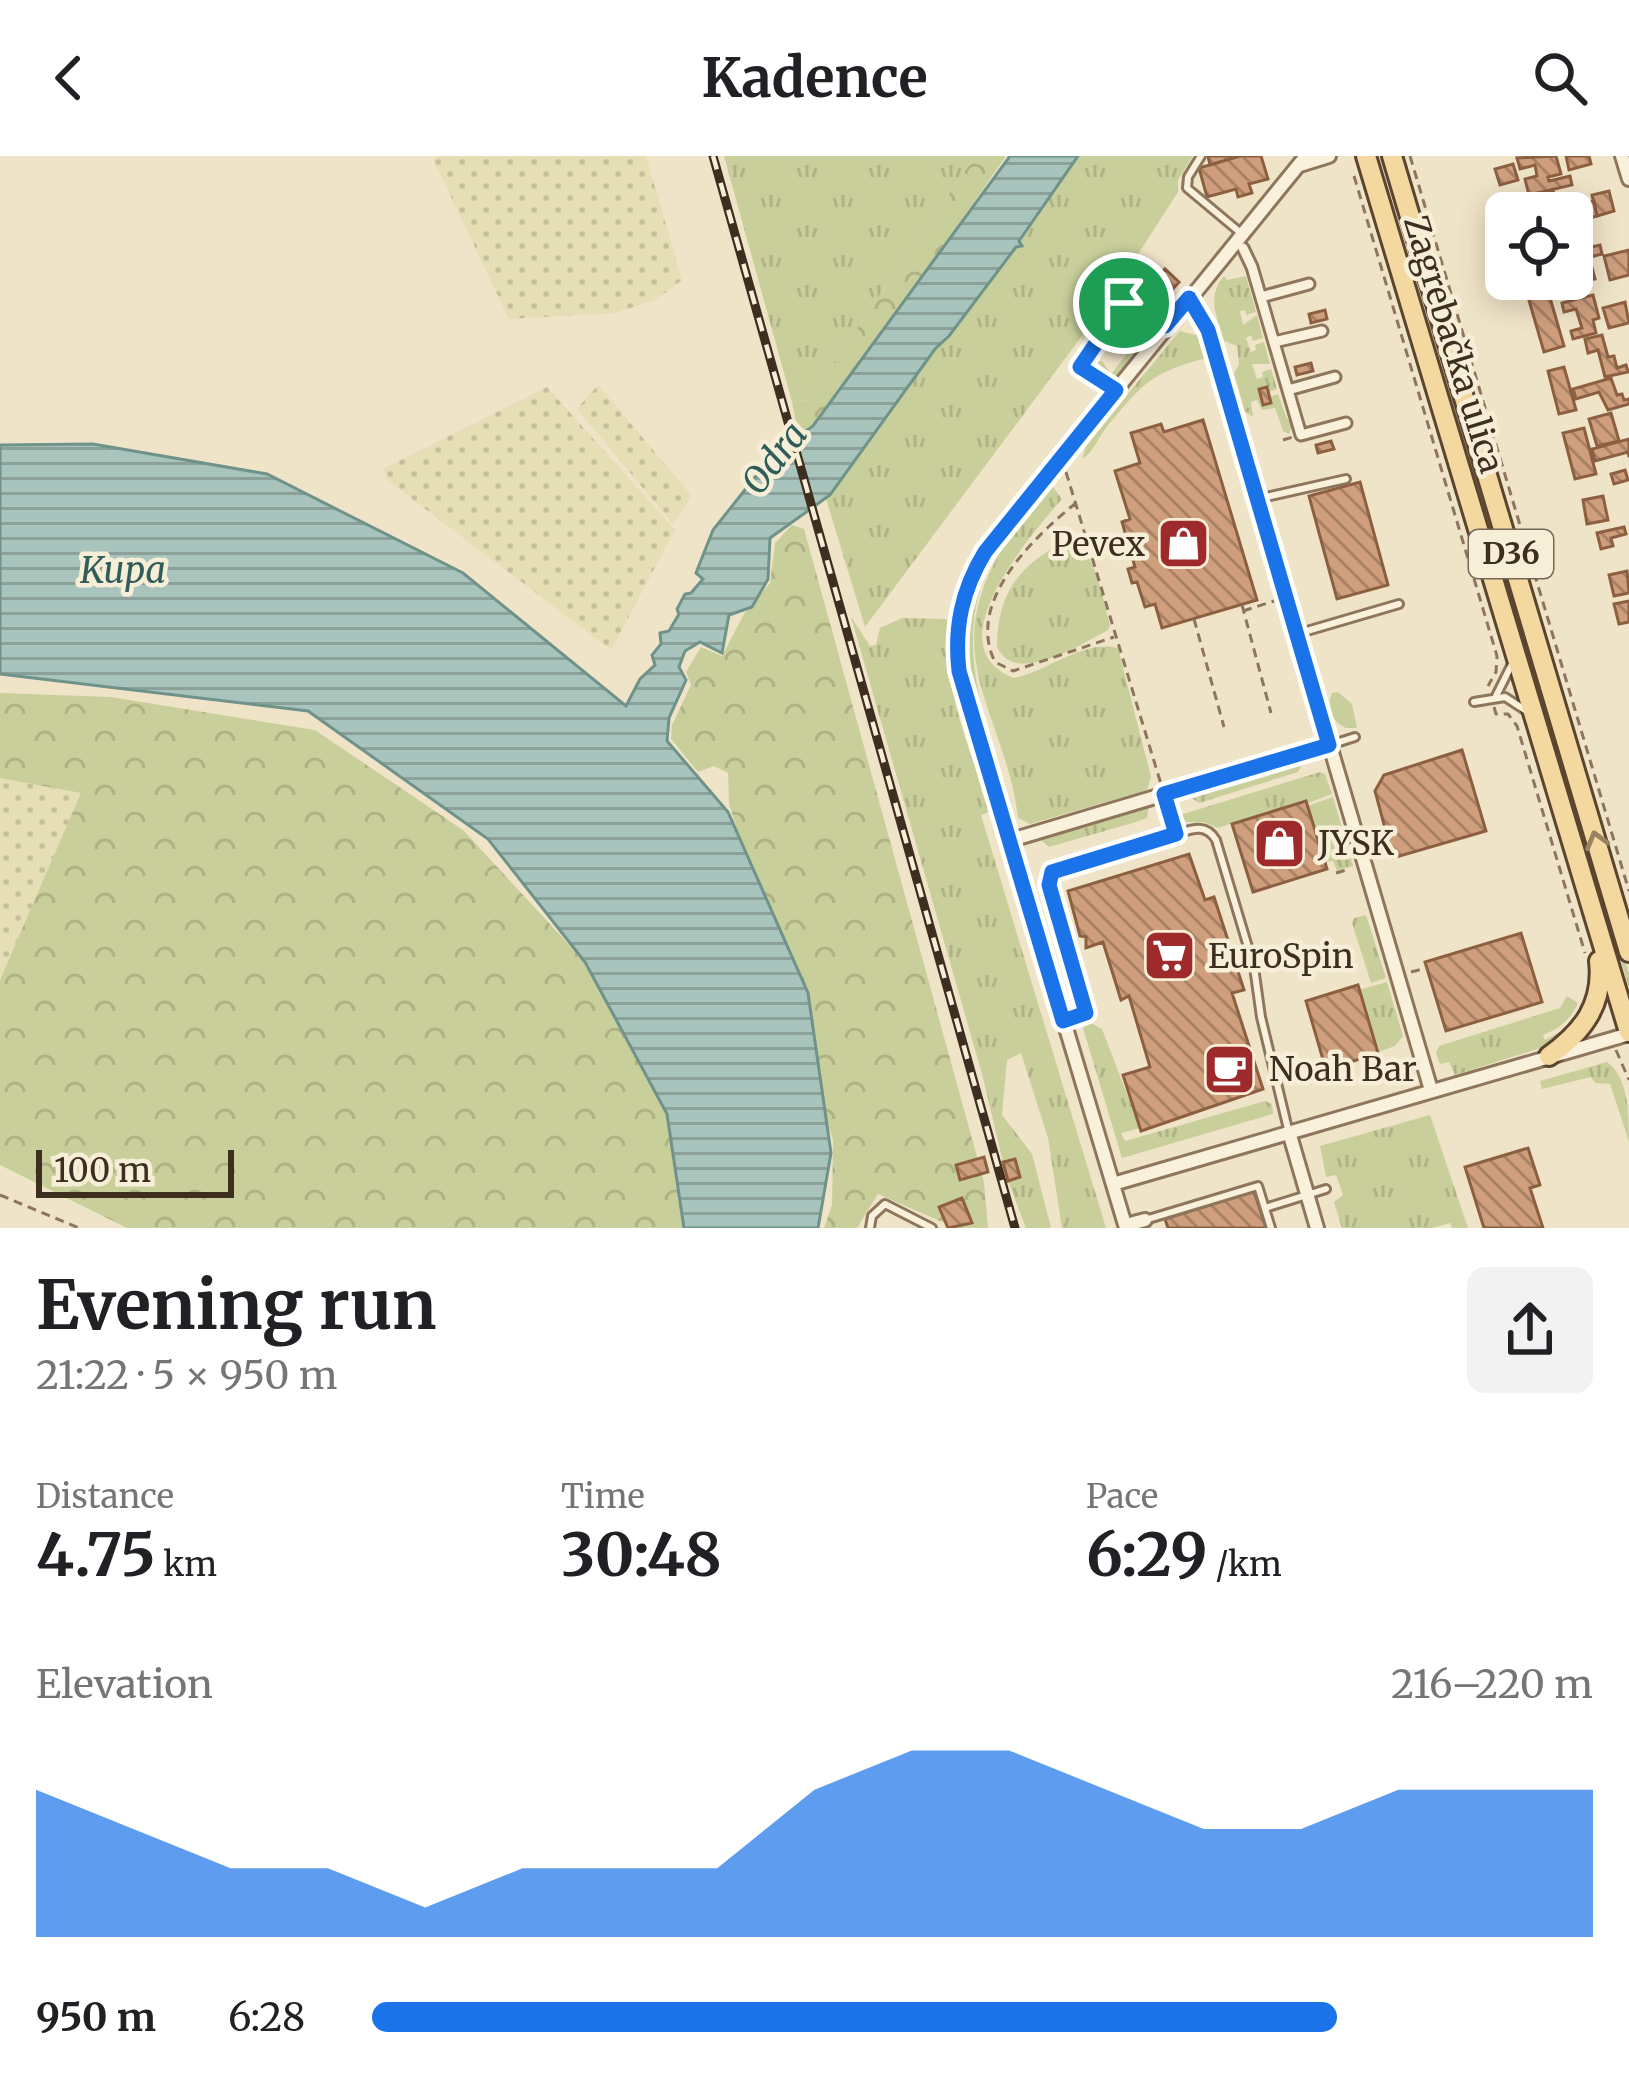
<!DOCTYPE html>
<meta charset="utf-8">
<style>
:root{--surface:#fff;--page:#f2f2f2;--text:#202124;--muted:#757577;--accent:#1a73e8}
body{margin:0;font-family:Merriweather,serif;background:var(--page);color:var(--text);height:100vh;display:flex;flex-direction:column;font-size:45px;white-space:nowrap}
*{box-sizing:border-box;margin:0}
p{font-size:39px;color:var(--muted)}
.icon{flex:none;width:66px;height:66px;fill:none;stroke:currentColor;stroke-width:2;stroke-linecap:round;stroke-linejoin:round}
.map{position:relative;height:1072px;overflow:hidden}
.drawer{display:flex;flex-direction:column;background:var(--surface);flex:1}
.drawer>*{flex:none}
.controls{position:absolute;left:1485px;top:36px;display:grid;gap:24px}
.controls a{display:grid;place-items:center;width:108px;height:108px;border-radius:18px;background:var(--surface);box-shadow:0 6px 30px #0003;font-size:60px}
.scale{position:absolute;left:36px;bottom:30px;width:198px;box-sizing:border-box;padding-left:12px;border:6px solid #3d2e20;border-top:0;font-size:33px;line-height:42px;white-space:nowrap;color:#3d2e20;-webkit-text-stroke:9px #f7eed8;paint-order:stroke}
.pin{position:absolute;display:grid;place-items:center;width:102px;height:102px;color:#fff;margin:-51px;border:6px solid #fff;border-radius:50%;box-shadow:0 3px 12px #0007}
.round{display:grid;place-items:center;flex:none;width:126px;height:126px;border-radius:18px;background:var(--page)}
.summary{display:flex;align-items:center;justify-content:space-between;height:204px;padding:0 36px}
h1{font-size:66px;font-weight:700;line-height:90px}
.figures{display:grid;grid-template-columns:repeat(3,1fr);gap:18px;height:204px;padding:12px 36px}
.figures div{display:grid;align-content:center}
.figures b{font-size:60px;font-weight:700}
.figures small{font-size:33px;font-weight:400}
.figures p{font-size:33px}
.chart{height:336px;padding:24px 36px}
.chart p{display:flex;justify-content:space-between}
.chart svg{width:100%;height:216px;margin-top:12px;fill:var(--accent);opacity:.7}
ul{padding:0 36px;list-style:none;font-size:39px}
li{display:grid;grid-template-columns:192px 144px 1fr;align-items:center;height:90px}
li i{height:30px;border-radius:15px;background:var(--accent)}
header{display:flex;justify-content:space-between;align-items:center;height:156px;padding:0 36px;background:var(--surface);font-size:54px;font-weight:700}
.map>svg:first-child{display:block}
.farmland{fill:url(#farmland-dots)}
.grass{fill:url(#grass-tufts)}
.forest{fill:url(#forest-crowns)}
.water{fill:url(#water-rules);stroke:#6f938a;stroke-width:3}
.building{fill:url(#building-back-hatch);stroke:#8d5f41;stroke-width:3}
.lines{fill:none;stroke-linecap:round;stroke-linejoin:round}
.service-casing{stroke:#8d765c;stroke-width:12}
.pedestrian-casing{stroke:#8d765c;stroke-width:15}
.minor-casing{stroke:#8d765c;stroke-width:18}
.primary-casing{stroke:#5b4430;stroke-width:24}
.path{stroke:#8d765c;stroke-width:3;stroke-dasharray:9 6;stroke-linecap:butt}
.service{stroke:#faf1dc;stroke-width:6}
.pedestrian{stroke:#faf1dc;stroke-width:9}
.minor{stroke:#faf1dc;stroke-width:12}
.primary{stroke:#f3d9a0;stroke-width:18}
.rail-casing{stroke:#3d2e20;stroke-width:9}
.rail{stroke:#f7eed8;stroke-width:4.5;stroke-dasharray:14;stroke-linecap:butt}
.oneway{stroke:#988460}
.route-casing{stroke:#fff;stroke-width:24}
.route{stroke:#1a73e8;stroke-width:15}
.labels{text-anchor:middle;stroke-width:9;stroke-linejoin:round;paint-order:stroke}
.shield{fill:#f7eed8;stroke:#756857;stroke-width:3}
.shield-label{font-size:30px;font-weight:bold;fill:#3d2e20}
.street-label{font-size:33px;fill:#3d2e20;stroke:#f7eed8}
.poi-label{font-size:33px;fill:#3d2e20;stroke:#f7eed8;text-anchor:start}
.water-label{font-size:36px;font-style:italic;fill:#2f5d5a;stroke:#f7eed8}
</style>
<header><svg class="icon" aria-label="back" viewBox="0 0 24 24"><path d="M15 5l-7 7 7 7"/></svg>Kadence<svg class="icon" aria-label="search" viewBox="0 0 24 24"><circle cx="10" cy="10" r="6"/><path d="M15 15l6 6"/></svg></header>
<div class="map">
<svg width="1629" height="1072" viewBox="0 0 1629 1072">
<defs>
<pattern id="farmland-dots" width="8" height="8" patternUnits="userSpaceOnUse" patternTransform="scale(3)"><rect width="8" height="8" fill="#e6deb5"/><path d="M2 2h.1M6 6h.1" fill="none" stroke="#c6bf9b" stroke-width="1.8" stroke-linecap="round"/></pattern>
<pattern id="grass-tufts" width="24" height="20" patternUnits="userSpaceOnUse" patternTransform="scale(3)"><rect width="24" height="20" fill="#c9cf9b"/><path d="M3 7l-1-3M5 7V3M7 7l1-3M15 17l-1-3M17 17v-4M19 17l1-3" fill="none" stroke="#aeb285"/></pattern>
<pattern id="forest-crowns" width="20" height="18" patternUnits="userSpaceOnUse" patternTransform="scale(3)"><rect width="20" height="18" fill="#c9cf9b"/><path d="M2 6a3 3 0 1 1 6 0M12 15a3 3 0 1 1 6 0" fill="none" stroke="#aeb285"/></pattern>
<pattern id="water-rules" width="6" height="5" patternUnits="userSpaceOnUse" patternTransform="scale(3)"><rect width="6" height="5" fill="#a9c4bc"/><path d="M0 2.5h6" fill="none" stroke="#8ba098"/></pattern>
<pattern id="building-back-hatch" width="6" height="6" patternUnits="userSpaceOnUse" patternTransform="scale(3)"><rect width="6" height="6" fill="#cf9f7d"/><path d="M-1 5l2 2M0 0l6 6M5-1l2 2" fill="none" stroke="#a98266"/></pattern>
</defs>
<rect width="100%" height="100%" fill="#f0e4c8"/>
<path class="farmland" d="M438 0H646L682 124 655 144 615 157 509 163 433 3Z
M598 229 692 340 673 368 577 253Z
M547 231 675 374 611 494 387 324 383 313Z
M0 622 82 637 0 824Z"/>
<path class="grass" d="M724 0H975L808 244 792 246Z
M1072 0H1193L1178 24V36L1108 145 865 471 823 333Z
M1224 120 1227 124 1246 120 1256 156 1246 159 1245 154 1240 155 1243 169 1257 159 1263 182 1253 185 1251 179 1246 182 1251 196 1256 194 1255 189 1264 186 1270 208H1252L1257 223 1263 221 1262 216 1271 213 1277 233 1268 236 1266 231 1259 233 1263 249 1270 247 1269 241 1278 238 1286 261 1293 268 1289 278 1283 275 1275 252 1262 254 1257 244 1251 246 1253 261 1245 255 1234 218 1239 208 1237 190 1224 185C1217 161 1206 141 1224 120Z
M1134 153 1142 155 1159 171 1118 222H1109L1098 206 1102 205 1111 218 1130 194 1118 170 1119 162Z
M1180 175 1200 180 1207 202C1152 216 1143 227 1106 272 1097 283 1094 296 1082 303L1087 287Z
M1471 310 1477 313 1629 817V831L1541 558 1469 311Z
M1053 331 1062 343C1031 379 932 491 1014 522 1047 515 1085 483 1118 492L1151 621 1147 634 1030 668 1018 662C1006 559 937 503 1001 395 1014 374 1033 346 1053 331Z
M1068 384C1095 389 1103 444 1110 469L1108 474C1082 488 1015 531 997 491 997 436 1020 408 1068 384Z
M983 414 986 416C954 498 988 567 1011 647L1007 653 964 499 967 456Z
M851 461 870 490 876 489 880 472 902 462 946 463 950 467C942 533 970 594 991 655L981 659 1106 1072H1062L1048 982 1021 897 1007 904 1002 959 1032 998 1051 1072H1026L1008 1025 1020 1021 1016 1004 1003 1006 982 918Z
M1338 536 1352 548 1357 572H1346C1332 566 1326 551 1332 537Z
M1296 607 1302 609 1298 616 1199 647 1189 640Z
M1320 616 1325 618 1332 638 1308 647 1305 643 1218 672 1203 666H1186L1180 659Z
M1333 641 1353 710 1337 715 1333 705 1325 706 1307 650Z
M1149 650 1147 662 1136 666 1049 691 1040 683Z
M1366 759 1386 822 1371 827 1352 767 1354 762Z
M1387 826 1403 880 1395 890 1378 896 1359 834Z
M1567 840 1578 847C1571 863 1559 873 1543 879L1545 884 1565 873 1579 858 1561 883 1547 890 1455 919 1449 906 1440 908 1436 897 1439 890 1560 852Z
M1087 865 1102 873 1140 972 1121 977 1125 985 1265 945 1272 948 1273 958 1122 1002 1083 872Z
M1607 906C1629 921 1629 960 1629 986L1610 928 1595 927 1591 921 1542 933 1540 925Z
M1430 959 1468 1072H1452L1450 1067 1431 1072H1342L1334 1046 1343 1039 1336 1019 1326 1021 1320 990Z"/>
<path class="forest" d="M975 0H1006L821 267 800 287 792 246 808 244Z
M792 369 804 373 984 1026 988 1072H956L878 1038 857 1072H824L832 1049 833 984 729 648 728 617 714 610 698 616 671 583 672 569 691 529 686 516 701 491 722 500 744 458 770 427 775 387Z
M0 537 111 541 315 574 463 674 585 806 667 959 684 1072H127L0 1009V824L81 637 0 622Z"/>
<path class="water" d="M1010 0H1078L1019 85 1022 90 1016 91 949 180 935 193 830 339 770 382 768 423 752 451 729 459 722 497 700 486 685 495 679 511 686 524 669 562 667 585 728 656 808 837 831 997 818 1072H684L667 958 585 806 488 683 308 555 0 518V289L93 288 267 318 463 417 626 550 640 523 655 509 652 499 661 488 660 477 669 475 679 458 677 453 685 438 691 437 703 423 696 417 713 374 756 320 768 318 776 311V296L813 270Z"/>
<path class="building" d="M1208 0H1240L1210 9Z
M1240 0H1261L1268 23 1249 28 1252 37 1238 41 1236 33 1207 41 1199 12Z
M1556 0 1561 18 1548 21 1549 25 1570 20 1572 29 1529 39 1525 23 1537 20 1535 9 1520 13 1517 2Z
M1566 0H1589L1591 8 1569 14Z
M1513 8 1518 24 1500 29 1495 13Z
M1553 34 1555 43 1568 40 1570 51 1594 45 1597 60 1575 66 1579 82 1572 83V57H1534L1529 39Z
M1609 35 1614 55 1597 60 1592 39Z
M1600 89 1602 98 1572 106V90L1574 95Z
M1629 94V119L1610 124 1604 100Z
M1590 104 1595 123 1582 126 1578 107Z
M1151 113 1159 120 1165 113 1179 126 1154 154 1132 135Z
M1548 135 1564 190 1544 196 1528 141Z
M1593 139 1599 162 1593 164 1596 177 1573 183 1571 175 1582 172 1576 153 1564 156 1562 147Z
M1625 146 1629 167 1609 172 1603 152Z
M1325 154 1327 163 1311 167 1309 158Z
M1602 179 1608 201 1614 200 1617 212 1626 209 1628 216 1605 221 1598 194 1588 197 1585 183Z
M1311 207 1313 215 1297 219 1295 211Z
M1564 211 1576 254 1559 258 1548 215Z
M1611 222 1617 239 1622 238 1624 244 1629 243V248L1608 254 1599 236 1576 243 1573 233Z
M1267 231 1271 247 1263 249 1259 233Z
M1611 257 1619 285 1597 290 1589 263Z
M1203 264 1257 444 1162 472 1155 448 1145 451 1137 426 1132 427 1128 413 1135 411 1122 366 1130 363 1115 315 1140 307 1131 277 1161 268 1164 276Z
M1584 272 1596 318 1575 323 1563 277Z
M1629 283V301L1628 296 1595 305 1592 293Z
M1331 285 1334 293 1318 297 1316 289Z
M1625 314 1628 324 1614 328 1611 318Z
M1360 326 1388 429 1337 443 1309 340Z
M1603 340 1608 364 1587 368 1583 344Z
M1624 371 1626 378 1611 382 1613 390 1601 393 1597 377Z
M1627 415 1629 437 1614 440 1609 419Z
M1629 445V466L1619 468 1614 448Z
M1462 594 1486 675 1393 702 1375 635 1384 619Z
M1306 645 1327 713 1253 736 1232 668Z
M1189 698 1205 744 1214 741 1244 834 1232 837 1263 933 1141 975 1123 919 1150 911 1129 840 1121 844 1103 786 1086 792V781L1080 780 1068 735Z
M1521 777 1542 846 1446 875 1425 806Z
M1358 829 1378 897 1326 914 1306 845Z
M1528 992 1540 1029 1530 1032 1543 1072H1484L1465 1011Z
M984 1001 988 1016 960 1024 956 1009Z
M1015 1003 1020 1021 1008 1025 1003 1006Z
M1254 1035 1266 1072H1168L1165 1063Z
M962 1042 972 1067 948 1072 939 1051Z"/>
<g class="lines">
<defs>
<path id="service" d="M1201 0 1188 21 1187 32 1242 78
M1116 234 1080 211 1118 155 1124 147 1136 145 1165 170
M1257 343 1346 323
M1300 477 1399 448
M1496 540 1513 506
M1474 546 1505 541 1525 554
M1333 588 1355 581
M1165 641 1176 678C1192 673 1206 667 1216 684L1254 811 1261 861 1288 973
M1067 863 1086 857 1050 732V719L1176 678
M1265 1052 1326 1033
M1145 1064 1258 1030 1271 1072
M870 1072 872 1060 885 1048 932 1072"/>
<path id="pedestrian" d="M1243 92 1252 111 1301 279 1346 267
M1261 141 1309 128
M1274 186 1322 175
M1288 234 1335 221"/>
<path id="minor" d="M1622 0 1629 23
M1300 9 1329 0
M1189 142 1208 174 1431 934
M1008 685 1329 589
M1289 976 1317 1072
M1113 1028 1629 878
M1126 1069 1145 1064
M1126 1072 959 515C953 468 964 427 991 388L1306 0"/>
<path id="primary" d="M1366 0 1629 876
M1392 0 1629 796
M1549 900C1583 876 1604 848 1599 805"/>
</defs>
<use href="#service" class="service-casing"/>
<use href="#pedestrian" class="pedestrian-casing"/>
<use href="#minor" class="minor-casing"/>
<use href="#primary" class="primary-casing"/>
<path class="path" d="M1410 0 1629 735
M1354 20 1497 500 1496 516 1488 530
M1283 284 1293 281
M1066 316 1161 628
M1076 347C1034 381 965 446 995 506L1013 515 1114 481
M1242 449 1271 557
M1243 455 1274 445
M1194 463 1224 571
M1494 551 1496 558H1508L1517 570 1585 797
M1336 717 1350 713
M1411 816 1427 812
M1616 894 1629 924
M0 1039 79 1072"/>
<use href="#service" class="service"/>
<use href="#pedestrian" class="pedestrian"/>
<use href="#minor" class="minor"/>
<use href="#primary" class="primary"/>
<defs>
<path id="rail" d="M713 0 1015 1072"/>
</defs>
<use href="#rail" class="rail-casing"/>
<use href="#rail" class="rail"/>
</g>
<defs><path id="oneway-chevron" d="M-2-3.5L2.5 0L-2 3.5" fill="none" stroke-width="1.6" stroke-linecap="round" stroke-linejoin="round" transform="scale(3)"/></defs>
<use class="oneway" href="#oneway-chevron" transform="translate(1596 684) rotate(-106)"/>
<g class="lines">
<defs>
<path id="route" d="M1189 142 1208 174 1329 589 1164 638 1176 678 1052 716 1049 729 1086 857 1063 865 959 515C954 471 962 434 985 396L1116 234 1080 211 1118 155 1124 147 1136 145 1165 170Z"/>
</defs>
<use href="#route" class="route-casing"/>
<use href="#route" class="route"/>
</g>
<defs>
<symbol id="shop-square" viewBox="-11 -11 22 22"><rect x="-9" y="-9" width="18" height="18" rx="4" fill="#9e2a2b" stroke="#f7eed8"/><path d="M-5-2.5h2.3a2.7 3.5 0 0 1 5.4 0H5L5.5 6h-11ZM-1.5-2.5h3a1.5 2.3 0 0 0-3 0Z" fill="#fff"/></symbol>
<symbol id="supermarket-square" viewBox="-11 -11 22 22"><rect x="-9" y="-9" width="18" height="18" rx="4" fill="#9e2a2b" stroke="#f7eed8"/><path d="M-6-5.5h2.5l.6 2H6L4.5 2H-2.5L-4.4-4H-6ZM-1.5 3.2a1.3 1.3 0 1 0 .1 0ZM3 3.2a1.3 1.3 0 1 0 .1 0Z" fill="#fff"/></symbol>
<symbol id="cafe-square" viewBox="-11 -11 22 22"><rect x="-9" y="-9" width="18" height="18" rx="4" fill="#9e2a2b" stroke="#f7eed8"/><path d="M-5.5-4.5H6V0H3Q3 3.5 0 3.5H-2.5Q-5.5 3.5-5.5 0ZM3-3.2v2h1.7v-2ZM-6 4.5H4V6H-6Z" fill="#fff"/></symbol>
</defs>
<g fill-rule="evenodd">
<use href="#shop-square" x="1154" y="358" width="59" height="59"/>
<use href="#shop-square" x="1250" y="658" width="59" height="59"/>
<use href="#supermarket-square" x="1140" y="770" width="59" height="59"/>
<use href="#cafe-square" x="1200" y="884" width="59" height="59"/>
</g>
<g class="labels">
<rect class="shield" x="1469" y="374" width="84" height="48" rx="9"/>
<g class="shield-label">
<text x="1511" y="408">D36</text>
</g>
<g class="street-label">
<text transform="translate(1454 188) rotate(73)" y="12">Zagrebačka ulica</text>
</g>
<g class="poi-label">
<text x="1145" y="400" text-anchor="end">Pevex</text>
<text x="1318" y="699">JYSK</text>
<text x="1208" y="812">EuroSpin</text>
<text x="1269" y="925">Noah Bar</text>
</g>
<g class="water-label">
<text transform="translate(774 302) rotate(-52)" y="13">Odra</text>
<text x="123" y="427">Kupa</text>
</g>
</g>
</svg>
<div class="controls">
<a><svg class="icon" aria-label="locate" viewBox="0 0 24 24"><circle cx="12" cy="12" r="6"/><path d="M12 2v4M12 18v4M2 12h4M18 12h4"/></svg></a>
</div>
<div class="scale">100 m</div>
<div class="pin" style="left:1124px;top:147px;background:#1e9e55"><svg class="icon" aria-label="arrive" viewBox="0 0 24 24"><path d="M6 21V4h12l-3 4 3 4H6"/></svg></div>
</div>
<section class="drawer">
<div class="summary"><div><h1>Evening run</h1><p>21:22 · 5 × 950 m</p></div><a class="round"><svg class="icon" aria-label="share" viewBox="0 0 24 24"><path d="M12 15V3M7 8l5-5 5 5M5 13v7h14v-7"/></svg></a></div>
<div class="figures">
<div><p>Distance</p><b>4.75<small> km</small></b></div>
<div><p>Time</p><b>30:48</b></div>
<div><p>Pace</p><b>6:29<small> /km</small></b></div>
</div>
<div class="chart"><p><span>Elevation</span>216–220 m</p>
<svg viewBox="0 0 160 44" preserveAspectRatio="none"><path d="M0 44V14L10 22L20 30L30 30L40 38L50 30L60 30L70 30L80 14L90 6L100 6L110 14L120 22L130 22L140 14L150 14L160 14V44z"/></svg>
</div>
<ul>
<li><b>950 m</b>6:28<i style="width:79%"></i></li>
</ul>
</section>
